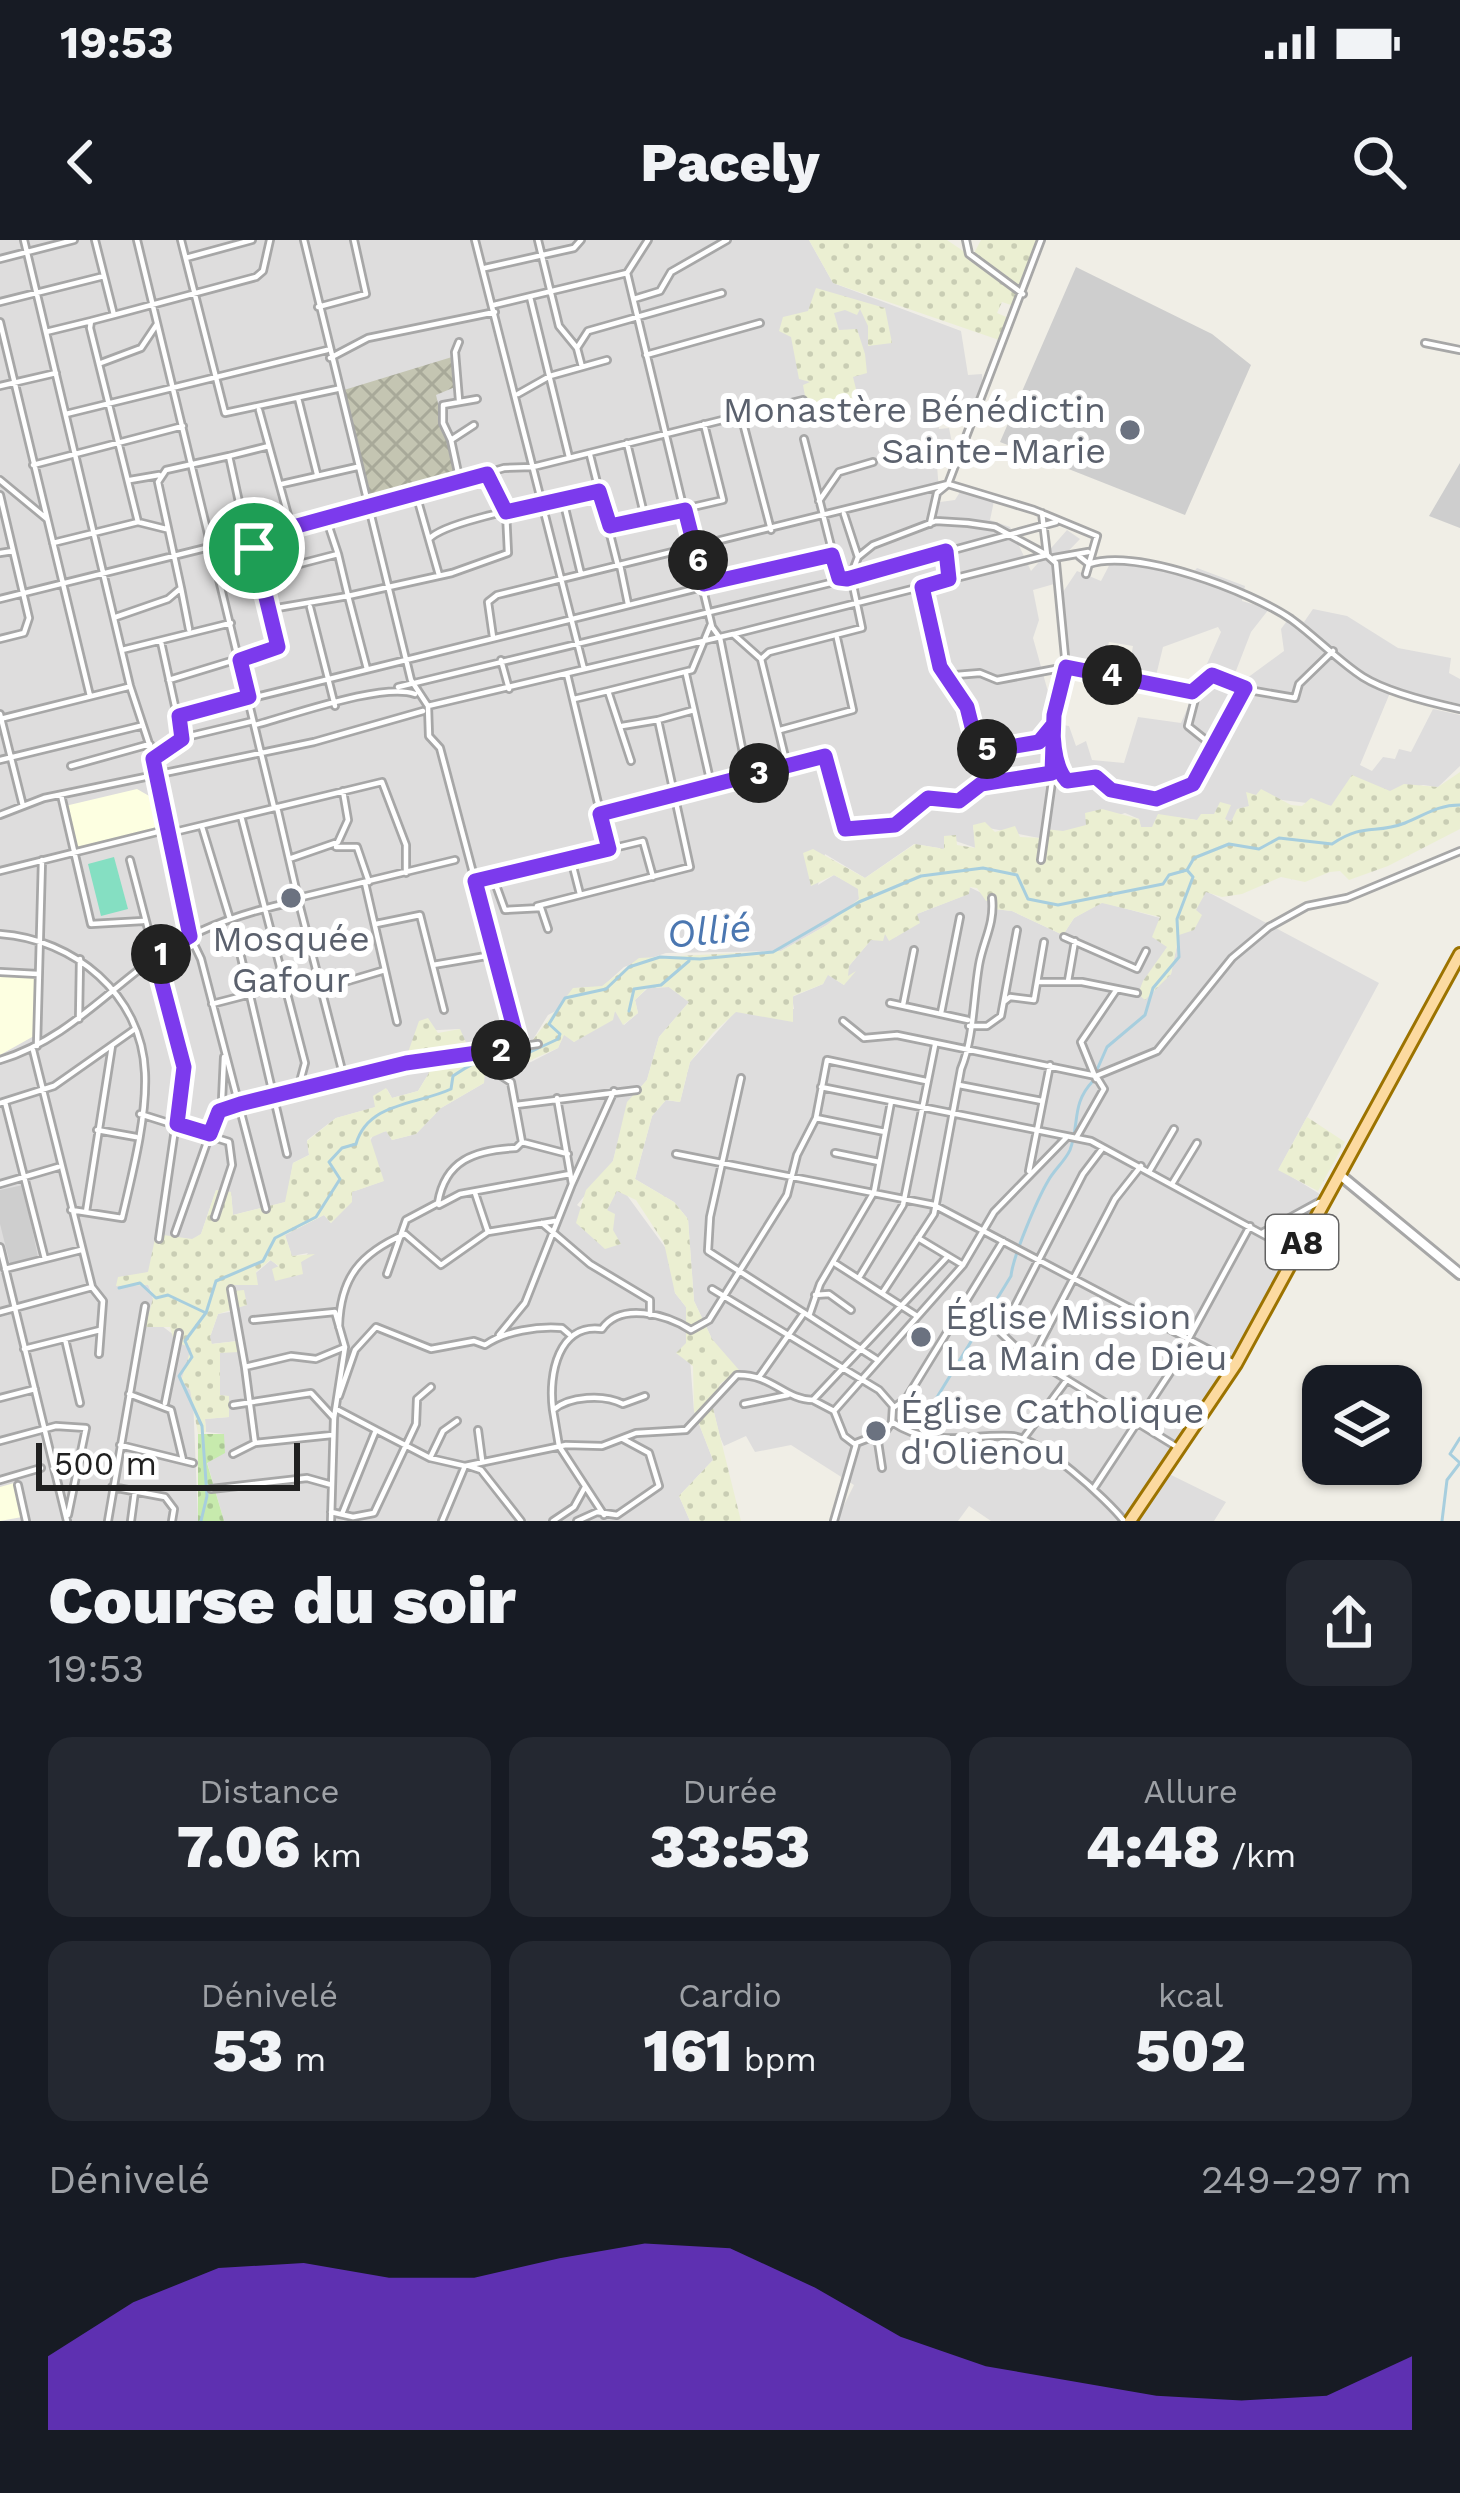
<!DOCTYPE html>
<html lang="fr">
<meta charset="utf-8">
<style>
:root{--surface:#171b24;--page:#242831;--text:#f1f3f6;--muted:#9ea1a6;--accent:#7c3aed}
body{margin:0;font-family:"Work Sans",sans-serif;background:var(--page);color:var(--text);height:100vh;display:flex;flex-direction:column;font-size:45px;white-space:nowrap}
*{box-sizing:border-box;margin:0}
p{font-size:39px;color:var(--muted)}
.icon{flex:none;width:66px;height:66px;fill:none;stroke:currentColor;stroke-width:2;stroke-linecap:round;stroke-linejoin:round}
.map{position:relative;height:1281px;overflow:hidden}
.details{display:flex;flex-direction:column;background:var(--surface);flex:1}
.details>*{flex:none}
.fabs{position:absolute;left:1302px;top:1125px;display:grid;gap:24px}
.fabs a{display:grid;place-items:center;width:120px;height:120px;border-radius:24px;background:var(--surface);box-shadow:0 3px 9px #0004;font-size:60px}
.scale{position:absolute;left:36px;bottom:30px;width:264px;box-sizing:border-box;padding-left:12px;border:6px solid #202020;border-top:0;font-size:33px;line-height:42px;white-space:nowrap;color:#202020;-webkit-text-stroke:9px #fff;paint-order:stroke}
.pin{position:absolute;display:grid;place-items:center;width:102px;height:102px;color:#fff;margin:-51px;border:6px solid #fff;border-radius:50%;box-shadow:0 3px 12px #0007}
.km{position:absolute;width:60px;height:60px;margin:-30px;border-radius:50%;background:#222;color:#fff;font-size:33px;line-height:60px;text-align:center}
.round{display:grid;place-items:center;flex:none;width:126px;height:126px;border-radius:24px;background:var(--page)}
.overview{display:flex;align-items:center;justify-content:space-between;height:204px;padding:0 48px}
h1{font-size:66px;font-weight:800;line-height:90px}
.metrics{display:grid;grid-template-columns:repeat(3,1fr);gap:18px;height:204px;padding:12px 48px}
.metrics div{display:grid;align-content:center;border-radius:24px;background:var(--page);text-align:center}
.metrics b{font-size:60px;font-weight:800}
.metrics small{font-size:33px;font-weight:400}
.metrics p{font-size:33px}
.chart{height:336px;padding:24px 48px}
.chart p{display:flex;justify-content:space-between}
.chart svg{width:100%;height:216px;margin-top:12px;fill:var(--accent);opacity:.7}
.status{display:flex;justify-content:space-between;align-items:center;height:84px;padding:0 60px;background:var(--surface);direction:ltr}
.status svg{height:33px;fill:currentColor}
header{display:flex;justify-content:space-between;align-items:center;height:156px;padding:0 48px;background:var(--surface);font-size:54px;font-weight:800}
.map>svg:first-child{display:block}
.residential{fill:#dedddd;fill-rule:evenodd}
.education{fill:#fdffe1}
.religious{fill:#cecece}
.construction{fill:url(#construction-cross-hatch)}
.farmland{fill:url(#farmland-dots)}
.grass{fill:url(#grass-dots)}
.pitch{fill:#85dfc2}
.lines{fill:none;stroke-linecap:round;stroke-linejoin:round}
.stream{stroke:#a7cede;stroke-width:3}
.minor-casing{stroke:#a7a7a7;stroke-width:10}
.tertiary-casing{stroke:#a7a7a7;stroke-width:14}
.primary-casing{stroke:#9c7300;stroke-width:16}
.minor{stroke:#fff;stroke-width:4.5}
.tertiary{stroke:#fff;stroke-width:8}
.primary{stroke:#fcdaa0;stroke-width:10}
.route-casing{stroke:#fff;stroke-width:24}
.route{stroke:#7c3aed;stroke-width:15}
.worship-dot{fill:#6b7280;stroke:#fff;stroke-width:4.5}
.labels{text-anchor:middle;stroke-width:12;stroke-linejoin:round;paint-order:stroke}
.shield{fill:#fff;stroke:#636363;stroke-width:3}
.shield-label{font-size:33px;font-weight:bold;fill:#202020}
.worship-label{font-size:36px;fill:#5b616d;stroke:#fff;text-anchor:start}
.water-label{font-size:39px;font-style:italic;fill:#4b77b1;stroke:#fff}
</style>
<div class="status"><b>19:53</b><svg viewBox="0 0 49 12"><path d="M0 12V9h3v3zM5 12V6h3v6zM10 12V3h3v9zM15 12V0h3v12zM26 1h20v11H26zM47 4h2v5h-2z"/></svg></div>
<header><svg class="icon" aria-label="back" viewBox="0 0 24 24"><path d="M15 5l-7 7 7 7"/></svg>Pacely<svg class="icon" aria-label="search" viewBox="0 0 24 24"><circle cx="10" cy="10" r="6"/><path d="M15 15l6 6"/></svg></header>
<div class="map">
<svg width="1460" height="1281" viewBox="0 0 1460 1281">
<defs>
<pattern id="construction-cross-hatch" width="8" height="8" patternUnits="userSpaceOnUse" patternTransform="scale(3)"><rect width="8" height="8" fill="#c4c5b2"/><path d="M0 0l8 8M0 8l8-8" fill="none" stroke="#a8a999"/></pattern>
<pattern id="farmland-dots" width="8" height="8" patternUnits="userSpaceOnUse" patternTransform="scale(3)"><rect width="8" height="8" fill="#ebefd2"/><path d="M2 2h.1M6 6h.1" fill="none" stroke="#c9cdb4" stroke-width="1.8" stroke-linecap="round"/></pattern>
<pattern id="grass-dots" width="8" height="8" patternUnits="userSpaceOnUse" patternTransform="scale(3)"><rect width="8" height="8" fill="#c7eaad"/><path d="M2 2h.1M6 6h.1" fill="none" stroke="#abc895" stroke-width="1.8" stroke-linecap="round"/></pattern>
</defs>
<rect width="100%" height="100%" fill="#f0eee6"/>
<path class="residential" d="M0 0H809L833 43 961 91 968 135 982 134 984 163 936 173 939 189 949 188 953 208 936 214 940 262 955 260 960 252 994 261 990 280 1010 287 1031 331 1067 290 1080 299 1054 326V344L1033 350 1039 380 1033 398 1057 484 1069 486 1076 506 1086 501 1092 520 1124 523 1138 477 1181 483 1221 392 1218 387 1163 407 1154 444 1127 440 1133 406 1109 402 1103 427 1071 424 1058 381 1059 358 1077 331 1101 341 1113 318 1191 335 1197 328 1245 346 1242 361 1269 369 1251 392 1234 436 1243 441 1284 411 1281 389 1292 374 1304 382 1313 369 1347 376 1398 408 1451 418 1449 433 1460 439V464L1392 448 1360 525 1372 531 1383 517 1395 519 1399 509 1411 512 1433 469 1460 475V526L1438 547 1423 545 1332 566 1248 556 1249 566 1231 582 1214 575 1197 580 1158 575 1153 587 1141 588 1139 579 1125 573 1044 599 973 585 976 608 944 597 945 609 914 604 865 638 825 614 818 645 834 635 858 648 859 659 827 685 781 711 666 713 624 727 602 747 548 775 532 801 468 809 459 789 419 791 406 821 426 815 429 833 418 851 392 858 387 849 376 867 336 878 307 900 309 915 293 923 286 962 233 975 231 952 216 950 201 994 128 1046 148 1044 162 1086 191 1108 198 1281H0ZM65 567 159 588 77 608Z
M969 647 994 659V669L1012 671 1063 695 1074 678 1102 662 1160 678 1168 706 1138 754 1151 752 1171 734 1179 695 1206 651 1379 743 1279 929 1323 956 1230 1125 1163 1231 1226 1262 1214 1281H991L969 1266 958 1281H836L854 1245 791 1205 755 1212 746 1196 724 1206 720 1197 712 1165 729 1135 694 1061 688 979 674 962 635 939 652 876 666 860 680 862 690 822 735 772 794 769 792 757 823 744 827 734 844 745 849 726 871 700 885 694 896 697 917 674 968 654Z
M669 747 689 762 659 797 647 840 628 862 613 921 577 965 613 990 607 970 616 951 626 954 670 1014 675 1053 686 1067 694 1171 713 1220 679 1256 690 1281H224L207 1222 224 1194 206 1192 205 1179 229 1177 220 1156V1112L237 1101 211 1104 210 1097 218 1074 235 1071 233 1045 243 1044 271 1020 279 1027 301 1022 308 1013 292 1016 285 995 324 975 331 983 352 952 383 941 369 903 374 894 387 891 392 900 416 894 441 868 484 843V834L531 822 558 808 564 794 574 802 616 771 624 785 638 773 635 760 648 748Z"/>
<path class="education" d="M137 549 151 557 159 588 76 609 65 566Z
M0 736 35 738 34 796 0 815Z
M14 1243 22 1277 0 1281V1247Z"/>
<path class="religious" d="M1076 27 1212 94 1251 125 1185 275 1000 202Z
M1460 223V288L1429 276Z
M23 945 38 1017 10 1024 0 984V950Z"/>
<path class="construction" d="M452 117 455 147 436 155 456 238 370 262 344 150Z"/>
<path class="farmland" d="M809 0H947L972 17 981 0H1039L1017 67 1002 62 997 73 1011 79 1002 101 833 43Z
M816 48 885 68 892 103 868 106V86L860 69 857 75 845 70 834 73 839 90 857 89 865 114 867 133 853 137 860 165 852 177 839 163 825 178 809 182 797 169 805 156 803 145 810 142 799 139 791 97 779 91 783 77 808 71Z
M1460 532V589L1388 626 1349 640 1340 631 1330 632 1305 642 1281 637 1242 654 1222 657 1206 652 1196 670 1202 675 1194 690 1179 695 1171 734 1145 760 1138 754 1143 741 1167 707 1152 697 1160 677 1102 663 1074 678 1063 695 1012 671 994 669V659L986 661 977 648 970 647 969 654 917 674 920 683 889 701 885 694 883 701 871 700 849 726 848 736 856 731 844 745 828 735 823 744 793 756V782L736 772 713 793 690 822 680 862 666 860 652 876 635 939 674 962 688 979 694 1061 712 1099 739 1130 720 1144 712 1164 741 1281H690L679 1256 713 1220 694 1171 693 1126 676 1113 686 1103V1067L675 1053 664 1003 636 960 617 951 607 970 615 974 613 990 621 1004 605 1009 576 983 586 950 613 921 627 862 647 840 659 797 689 762 669 747 647 748 635 760 638 773 623 785 615 771 613 780 574 802 564 795 558 808 522 824 513 835 485 833 484 843 441 868 416 894 392 900 386 891 370 898 384 941 352 952V962L331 983 324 975 285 995 292 1016 315 1014 301 1022 303 1034 275 1041 272 1029 279 1026 270 1020 256 1032 258 1045H233L234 1051 244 1050 247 1065 218 1074 210 1097 212 1104 238 1101 239 1112 220 1113V1155L229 1156V1177L205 1179 206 1192 198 1194 190 1150 181 1141 191 1108 174 1101 170 1087H145L154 1055 148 1045 116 1046 118 1037 148 1032 156 994 192 999 201 994 216 950 231 952 233 975 285 962 293 923 309 915 307 901 336 878 375 867 373 856 386 848 392 858 418 851 429 833 426 816 405 821 419 781 428 778 438 793 460 789 469 809 532 801 573 748 602 746 639 718 781 711 827 685 859 659 858 649 834 635 811 646 803 613 813 609 865 638 915 604 944 609V596L956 595 957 605 975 608 973 585 985 582 995 592 1015 586 1020 597 1043 598 1045 589 1063 591 1086 585 1085 573 1102 569 1139 579 1141 587H1152L1158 574 1197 580 1201 574H1214L1220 562 1231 565 1225 579 1231 582 1237 569 1249 566 1246 552 1256 555 1261 549 1291 565 1302 566 1311 558 1331 566 1352 535 1390 551 1404 544 1438 547Z
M1307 877 1345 902 1318 951 1278 930Z"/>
<path class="grass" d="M198 1194H224L225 1213 207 1223 224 1281H198Z"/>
<path class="pitch" d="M114 617 128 669 101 676 88 624Z"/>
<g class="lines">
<path class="stream" d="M629 771 634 749 661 745 689 721
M1096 832 1107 807 1145 775 1153 748 1179 717 1177 679 1193 637 1187 630
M119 1048 140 1043 156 1058 168 1055 206 1073 216 1041 263 1021 275 998 316 977 340 939 329 922 342 908 356 904C368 862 417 865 451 849L453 836C488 813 478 822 510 832L513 820 558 799 560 794 549 784 565 758 606 749 629 727 660 717 700 719 773 712 859 662 921 636 983 628 1017 635 1028 659 1058 665 1163 644 1169 635 1187 630 1194 618 1229 604 1259 609 1279 598 1332 604C1365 582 1374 595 1405 583 1425 575 1437 565 1460 565
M917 1190 1011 1036C1013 1016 1037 960 1048 941 1054 930 1065 921 1070 910 1080 883 1071 864 1093 841
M201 1281 207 1256 202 1186 179 1136 192 1117 185 1101 205 1074
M1442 1281 1447 1240 1460 1223 1450 1214 1460 1198"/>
<defs>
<path id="minor" d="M24 0 130 446 159 534 165 590 190 696 201 719 266 969
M95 0 114 75 91 81 90 88 138 282
M137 0 274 567
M181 0 225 173 337 149
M304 0 411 440 428 466 429 496 440 508 519 807
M475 0 584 429
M538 0 559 86 577 108
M648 0 627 33 712 387 720 398 744 518 737 537
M966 0 969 14 1023 54
M186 18 252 0
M0 19 74 0
M485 28 574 8 581 0
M530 57 569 217
M634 59 660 51 671 32 727 0
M0 62 104 36
M494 65 627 33
M318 67 366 54 354 0
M114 75 256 37 263 31 270 0
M0 82 90 456
M46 92 91 81
M1425 103 1460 110
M646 115 760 83
M330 118 368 98 495 72
M101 123 141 108 157 84
M582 127 577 108 588 91 722 53
M0 146 56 133
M518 154 550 136 607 120
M298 158 317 234
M459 160 455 112 459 102
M259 170 291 286
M66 174 327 110
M742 179 771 290
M804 199 839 338
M451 200 443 183V165L477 159
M627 203 645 278
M590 215 618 326
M229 216 269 206
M33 225 183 186
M0 240 47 279
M130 240 159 235
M460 242 451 200 474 185
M282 244 357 227
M416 254 439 335
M0 255 29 378 24 393 0 399
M819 261 839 232 873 222
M564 264 581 334
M844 274 858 317
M930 284 937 253 948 244 1041 0
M610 286 723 260 704 184
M429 299C448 278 564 261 599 251
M53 303 138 282 166 289
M946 311 949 339
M0 313 13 311
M338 314 348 356 452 333 508 313 506 272 487 234
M1079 316 1089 324C1137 308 1250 351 1291 379 1316 397 1338 421 1363 437 1387 452 1432 463 1460 469
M1054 318 1088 312
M620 325 628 364
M223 344 338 314 326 278
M181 348 189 389
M922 348 945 439 972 478 986 546 1052 533
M0 359 383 264 504 228 533 227 803 160
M310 367 335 466
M271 369 348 356 367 429
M116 377 168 359 181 348 158 242 166 230 229 216 247 299
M734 394 1047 315
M493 397 488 362 497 355 948 244 1034 270 1097 296 1086 334
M122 410 231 383
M761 419 769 412 862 388 851 336 858 317 873 305 936 281 968 283 995 287 1047 315
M501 420 509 449
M567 434 609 609
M686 434 711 544
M944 436 980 433 997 440 1066 427 1175 445 1195 459 1188 486 1213 506
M169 440 277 407 253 298
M398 447 847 339 1056 282
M608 451 692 430 711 384
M1189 451 1212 435 1245 448
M574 459 608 451 631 521
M428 466 733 394 761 419 787 525
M0 474 23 566
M179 476 832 315
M0 479 128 447
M255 485C293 475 384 442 415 454
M622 486 658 480
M780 490 853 470 837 398
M182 498 253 481
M978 507C999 512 1037 508 1050 490
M1056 513 1067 541C1111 537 1093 547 1127 555 1209 575 1209 500 1243 449L1295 458 1299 444 1333 411
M153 519 182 498 161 402
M0 520 140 486
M71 526 150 504
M61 555 91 684 143 681
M277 567 298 658 455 620
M600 574 824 516 840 560 841 582 850 590 882 582 895 585 929 558 959 561 986 546
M0 575 44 558 314 502 423 471
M241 576 305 823 298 849
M202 587 230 679
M166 594 382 542 406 605V633
M336 607H357L369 642
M289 619 338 602 348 580 343 551
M571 619 580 654
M130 620 184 827 159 999
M1041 620 1056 513 1054 475 1066 427 1056 323 1047 315 1042 273
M0 631 165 590
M493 637 505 670 541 668 548 689
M476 641 643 601 653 637
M365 643 397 782
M299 663 344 838
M537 666 690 627 658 480 694 470
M376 684 420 675 444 770
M0 694C73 699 142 754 145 833 147 878 132 935 122 978L71 970
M1064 697 1137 729 1146 711
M241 717 287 914
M433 725 492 715
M0 732 38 734
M1068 741 1075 701
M1038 742H1082L1137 753
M321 749 385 730
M1005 761 1010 757 1034 760 1044 702
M890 763 968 780
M212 764 317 737
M903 765 914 710
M941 773 960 677
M79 779 80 719
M843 781 864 798 897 795 1096 836
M969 786H987L1001 776 1017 690
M37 806 42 620
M33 810 92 1047 103 1061 99 1114
M0 820C63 801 102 756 153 719 196 687 247 671 298 661
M497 833 511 842 522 902
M741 838 710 977 708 1011 876 1119
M1096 839 1081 802 1117 749
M959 845 1042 861
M821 847 1091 901 1297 1013
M5 862 45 1019
M0 863 54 846 135 789
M516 865 637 850
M219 871 406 823 538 804
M140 874 229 902 232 925 215 977
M816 878 885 892
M97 890 136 897
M1076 898 1104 849 1096 836 1157 811 1232 718 1269 687 1307 666 1347 658 1460 611
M1102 909 1083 934 1001 1093 1019 1110 1177 1207
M835 913 879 922
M676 914 934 965 1236 1124
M1150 930 1174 889
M1029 931 1050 825
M0 944 58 927
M572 944 614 851
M1172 944 1197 903
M475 953 488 992
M439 965 460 954 570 934
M86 972 112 806
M542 983 590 1024 650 1060V1075
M175 993 222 860 224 817
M1262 993 1319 962
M918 998 963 1025
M0 1007 67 1281
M836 1024 917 1076
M5 1029 81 1010
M387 1034 406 980 438 963C445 920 475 910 516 908L522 902 568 914
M860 1036 903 965 935 805
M231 1049 245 1127
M712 1049 879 1150 893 1166 892 1182C933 1209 966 1194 1011 1196 1039 1197 1107 1259 1124 1281
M883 1052 934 974 961 829C974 797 973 760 979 725 983 701 995 684 992 658
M815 1055 829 1054 851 1070
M0 1072 92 1047
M809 1076 820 1044 874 952 891 862
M253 1080 335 1072 345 1107 334 1178 331 1281
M339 1087C340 1037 361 1013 405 994L441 1025 488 992 555 981
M499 1095 525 1063 572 944 557 858
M65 1099 80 1163
M24 1109 100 1090
M1032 1118 1115 959 1141 926
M759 1137 804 1073
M129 1154 171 1170 183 1220
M339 1156 355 1110 376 1087 431 1109 474 1101 485 1105C505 1091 538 1086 562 1088L569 1094
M0 1158 35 1149
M813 1160 834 1171 844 1196 856 1205 834 1281
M165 1163 179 1093
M744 1164 788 1155
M233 1165 311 1153 334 1178
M893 1168 906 1159 1003 1001
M338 1170 376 1190
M553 1170C548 1133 559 1083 602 1089 620 1062 666 1074 691 1090L709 1080 787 955 797 915 816 878 827 820 926 841
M834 1171 963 1025 994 972 1066 898
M478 1190 482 1220
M1023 1199 1066 1141
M0 1201 56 1186 86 1188 68 1275
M255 1203 245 1127 291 1116 316 1119 345 1107
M856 1203 869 1198 878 1202
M120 1205 193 1223
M233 1214 255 1203 332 1195
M430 1218 443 1191 457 1181
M469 1226 481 1230 521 1281
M882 1228 878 1202 892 1182
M0 1240 41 1228
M18 1245 26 1281
M112 1247 165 1257 174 1269 172 1281
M1094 1248 1171 1131 1250 986
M211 1249 307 1238 332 1245
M331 1272 353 1277 374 1273 416 1184 417 1159 431 1147
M342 1274 376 1190 430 1218 465 1226 566 1205 602 1206 636 1193 686 1190 737 1135C772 1134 785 1160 813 1160L948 1016
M604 1275 559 1206 553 1170C569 1156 604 1154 623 1164L645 1156
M108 1281 145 1066
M131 1281 135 1251
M442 1281 465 1226
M553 1281 574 1267 585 1247
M577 1281 597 1272 617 1275 659 1246 649 1213 623 1199"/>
<path id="tertiary" d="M1340 935 1460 1034"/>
<path id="primary" d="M1130 1281 1236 1124 1460 714"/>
</defs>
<use href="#minor" class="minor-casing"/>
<use href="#tertiary" class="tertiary-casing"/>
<use href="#primary" class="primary-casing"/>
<use href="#minor" class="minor"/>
<use href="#tertiary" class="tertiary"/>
<use href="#primary" class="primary"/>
</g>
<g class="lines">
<defs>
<path id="route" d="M254 308 278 407 240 420 249 457 179 476 182 499 153 519 190 696 155 717 184 827 177 884 210 894 219 871 240 864 406 823 519 807 475 641 609 609 600 574 825 516 845 589 895 585 928 558 959 561 981 544 1052 533 1054 475 1066 427 1192 452 1212 435 1245 448 1193 544 1156 559 1111 550 1096 537 1067 541C1055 528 1053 503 1053 485L1039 502 992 510 977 507 967 467 940 427 922 347 949 339 946 311 847 339 839 338 832 315 704 344 685 270 610 286 599 251 506 272 487 234 253 298 254 308"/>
</defs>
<use href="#route" class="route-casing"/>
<use href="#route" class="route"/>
</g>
<g class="worship-dot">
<circle cx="1130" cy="190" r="12"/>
<circle cx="291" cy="658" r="12"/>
<circle cx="921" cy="1097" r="12"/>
<circle cx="876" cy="1191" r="12"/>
</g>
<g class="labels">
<rect class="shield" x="1266" y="975" width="72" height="54" rx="9"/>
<g class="shield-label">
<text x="1302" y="1014">A8</text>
</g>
<g class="worship-label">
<text x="1106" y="182" text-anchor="end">Monastère Bénédictin<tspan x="1106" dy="41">Sainte-Marie</tspan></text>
<text x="291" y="711" text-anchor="middle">Mosquée<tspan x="291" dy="41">Gafour</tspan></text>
<text x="945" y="1089">Église Mission<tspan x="945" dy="41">La Main de Dieu</tspan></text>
<text x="900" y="1183">Église Catholique<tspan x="900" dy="41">d'Olienou</tspan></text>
</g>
<g class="water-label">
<text transform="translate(709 690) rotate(-5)" y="14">Ollié</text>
</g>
</g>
</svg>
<div class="fabs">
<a><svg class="icon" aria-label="layers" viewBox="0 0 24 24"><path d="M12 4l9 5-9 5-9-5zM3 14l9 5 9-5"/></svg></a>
</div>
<div class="scale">500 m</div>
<div class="pin" style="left:254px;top:308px;background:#1e9e55"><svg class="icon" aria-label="arrive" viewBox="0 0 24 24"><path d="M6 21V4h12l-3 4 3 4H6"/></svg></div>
<b class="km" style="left:161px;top:714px">1</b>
<b class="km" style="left:501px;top:810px">2</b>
<b class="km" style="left:759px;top:533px">3</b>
<b class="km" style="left:1112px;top:435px">4</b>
<b class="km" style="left:987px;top:509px">5</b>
<b class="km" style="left:698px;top:320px">6</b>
</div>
<section class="details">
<div class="overview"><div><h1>Course du soir</h1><p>19:53</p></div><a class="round"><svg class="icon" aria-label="share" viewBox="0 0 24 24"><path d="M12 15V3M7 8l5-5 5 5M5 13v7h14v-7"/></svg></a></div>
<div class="metrics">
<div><p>Distance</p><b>7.06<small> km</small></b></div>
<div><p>Durée</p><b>33:53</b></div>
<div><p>Allure</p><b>4:48<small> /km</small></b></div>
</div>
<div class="metrics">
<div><p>Dénivelé</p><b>53<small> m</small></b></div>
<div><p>Cardio</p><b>161<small> bpm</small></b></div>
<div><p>kcal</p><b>502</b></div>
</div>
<div class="chart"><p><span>Dénivelé</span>249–297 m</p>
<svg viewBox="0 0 160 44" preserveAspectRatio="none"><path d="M0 44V29L10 18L20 11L30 10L40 13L50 13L60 9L70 6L80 7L90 15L100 25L110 31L120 34L130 37L140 38L150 37L160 29V44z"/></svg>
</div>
</section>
